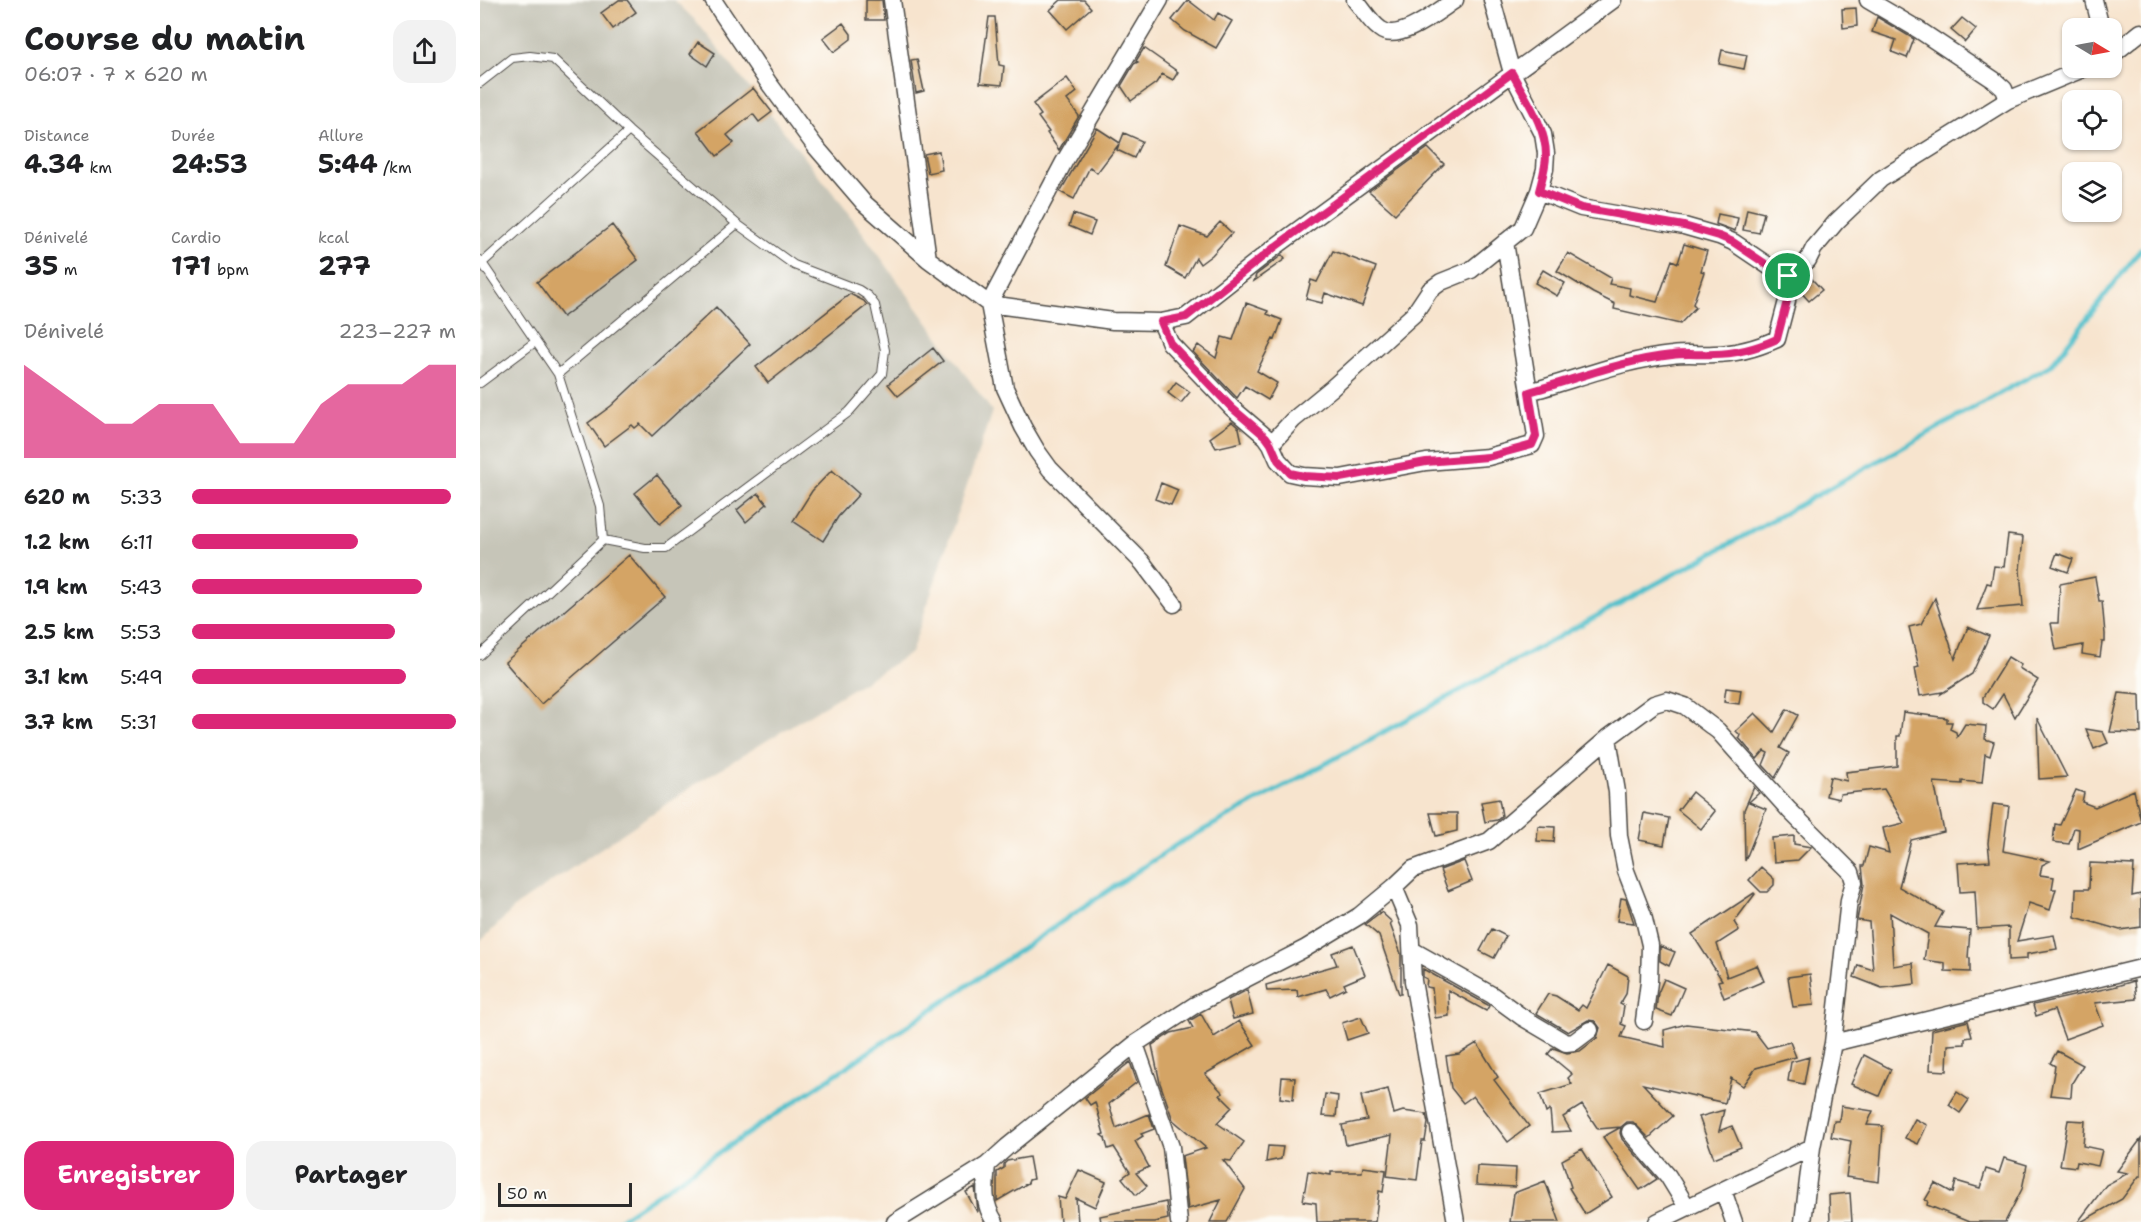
<!DOCTYPE html>
<html lang="fr">
<meta charset="utf-8">
<style>
:root{--surface:#fff;--page:#f2f2f2;--text:#202124;--muted:#757577;--accent:#db2777}
body{margin:0;font-family:"Shantell Sans",sans-serif;background:var(--page);color:var(--text);height:100vh;display:flex;flex-direction:column;font-size:22px;white-space:nowrap}
*{box-sizing:border-box;margin:0}
p{font-size:20px;color:var(--muted)}
.icon{flex:none;width:33px;height:33px;fill:none;stroke:currentColor;stroke-width:2;stroke-linecap:round;stroke-linejoin:round}
.map{position:relative;flex:1;overflow:hidden}
.panel{display:flex;flex-direction:column;background:var(--surface);width:480px}
.panel>*{flex:none}
.needle{width:39px;rotate:100deg}
.tools{position:absolute;left:1582px;top:18px;display:grid;gap:12px}
.tools a{display:grid;place-items:center;width:60px;height:60px;border-radius:12px;background:var(--surface);box-shadow:0 2px 4px #0004;font-size:30px}
.scale{position:absolute;left:18px;bottom:15px;width:134px;box-sizing:border-box;padding-left:6px;border:3px solid #2b2b2b;border-top:0;font-size:16px;line-height:21px;white-space:nowrap;color:#2b2b2b;-webkit-text-stroke:4px #fdfcf7;paint-order:stroke}
.pin{position:absolute;display:grid;place-items:center;width:51px;height:51px;color:#fff;margin:-26px;border:3px solid #fff;border-radius:50%;box-shadow:0 2px 6px #0007}
.round{display:grid;place-items:center;flex:none;width:63px;height:63px;border-radius:18px;background:var(--page)}
.head{display:flex;align-items:center;justify-content:space-between;height:102px;padding:0 24px}
h1{font-size:33px;font-weight:700;line-height:45px}
.metrics{display:grid;grid-template-columns:repeat(3,1fr);gap:9px;height:102px;padding:6px 24px}
.metrics div{display:grid;align-content:center}
.metrics b{font-size:26px;font-weight:700}
.metrics small{font-size:16px;font-weight:400}
.metrics p{font-size:16px}
.chart{height:168px;padding:12px 24px}
.chart p{display:flex;justify-content:space-between}
.chart svg{width:100%;height:108px;margin-top:6px;fill:var(--accent);opacity:.7}
.action{display:flex;gap:12px;margin-top:auto;padding:12px 24px}
.action a{flex:1;height:69px;border-radius:18px;background:var(--accent);color:#fff;font-size:24px;font-weight:700;line-height:69px;text-align:center}
.action a+a{background:var(--page);color:var(--text)}
ul{padding:0 24px;list-style:none;font-size:20px}
li{display:grid;grid-template-columns:96px 72px 1fr;align-items:center;height:45px}
li i{height:15px;border-radius:8px;background:var(--accent)}
main{display:flex;flex:1;min-height:0}
.map>svg:first-child{display:block}
.industrial{fill:#c6c5b8}
.lines{fill:none;stroke-linecap:round;stroke-linejoin:round}
.stream{stroke:#53c0cb;stroke-width:5}
.building{fill:#d4a465}
.service-casing{stroke:#4a4743;stroke-width:10}
.minor-casing{stroke:#4a4743;stroke-width:19}
.service{stroke:#fff;stroke-width:8}
.minor{stroke:#fff;stroke-width:16}
.route-casing{stroke:#fff;stroke-width:12}
.route{stroke:#db2777;stroke-width:8}
</style>
<main>
<section class="panel">
<div class="head"><div><h1>Course du matin</h1><p>06:07 · 7 × 620 m</p></div><a class="round"><svg class="icon" aria-label="share" viewBox="0 0 24 24"><path d="M12 15V3M7 8l5-5 5 5M5 13v7h14v-7"/></svg></a></div>
<div class="metrics">
<div><p>Distance</p><b>4.34<small> km</small></b></div>
<div><p>Durée</p><b>24:53</b></div>
<div><p>Allure</p><b>5:44<small> /km</small></b></div>
</div>
<div class="metrics">
<div><p>Dénivelé</p><b>35<small> m</small></b></div>
<div><p>Cardio</p><b>171<small> bpm</small></b></div>
<div><p>kcal</p><b>277</b></div>
</div>
<div class="chart"><p><span>Dénivelé</span>223–227 m</p>
<svg viewBox="0 0 160 44" preserveAspectRatio="none"><path d="M0 44V6L10 14L20 22L30 30L40 30L50 22L60 22L70 22L80 38L90 38L100 38L110 22L120 14L130 14L140 14L150 6L160 6V44z"/></svg>
</div>
<ul>
<li><b>620 m</b>5:33<i style="width:98%"></i></li>
<li><b>1.2 km</b>6:11<i style="width:63%"></i></li>
<li><b>1.9 km</b>5:43<i style="width:87%"></i></li>
<li><b>2.5 km</b>5:53<i style="width:77%"></i></li>
<li><b>3.1 km</b>5:49<i style="width:81%"></i></li>
<li><b>3.7 km</b>5:31<i style="width:100%"></i></li>
</ul>
<div class="action"><a>Enregistrer</a><a>Partager</a></div>
</section>
<div class="map">
<svg width="1661" height="1222" viewBox="0 0 1661 1222">
<rect width="100%" height="100%" fill="#fdfcf7"/>
<filter id="ink" filterUnits="userSpaceOnUse"><feTurbulence type="fractalNoise" baseFrequency=".0167" numOctaves="2"/><feDisplacementMap in="SourceGraphic" scale="12" xChannelSelector="R" yChannelSelector="G"/><feConvolveMatrix kernelMatrix="1 2 1 2 8 2 1 2 1" color-interpolation-filters="sRGB"/></filter>
<filter id="wash" filterUnits="userSpaceOnUse"><feTurbulence type="fractalNoise" baseFrequency=".008" numOctaves="4" result="noise"/><feDisplacementMap in="SourceGraphic" scale="24" xChannelSelector="R" yChannelSelector="G"/><feGaussianBlur stdDeviation="1.35" result="paint"/><feColorMatrix in="noise" values="0 0 0 0 0 0 0 0 0 0 0 0 0 0 0 0 0 1.4 0 .05"/><feComposite in="paint" operator="in"/></filter>
<g filter="url(#wash)">
<rect width="100%" height="100%" fill="#f7e4ce"/>
<path class="industrial" d="M0 0H194L216 21 364 207 512 411 431 653 217 783 36 906 0 942Z"/>
<g class="lines">
<path class="stream" d="M136 1222 696 845 1249 544 1571 365 1661 249"/>
</g>
<g id="blocks">
<path class="building" d="M139 0H147L156 12 133 29 121 13Z
M386 0H402L404 20H386Z
M581 0H604L611 8 587 29 570 10Z
M708 0 734 20 738 13 752 21 736 48 705 31 692 20Z
M1376 8 1377 26 1363 28 1362 9Z
M509 17H515L519 65 524 66 522 85 500 83Z
M1397 17 1434 39 1427 58 1412 52 1416 40 1392 32Z
M1482 18 1496 29 1485 42 1471 30Z
M363 23 371 34V39L354 52 343 38Z
M218 42 235 53 227 66 210 54Z
M664 48 698 72 693 80 682 74 676 83 651 101 641 86 654 64 658 62 656 61Z
M1242 50 1267 55 1264 69 1239 64Z
M437 59 444 91 436 93 431 60Z
M587 78 597 92 587 100 599 116 579 150 567 133 569 132 558 117 561 115 553 104Z
M273 88 292 112 279 122 273 114 247 135 254 143 237 156 218 131Z
M617 128 640 143 644 133 662 141 654 158 637 150 639 144 617 173 610 167 594 199 580 192Z
M948 148 964 164 915 214 889 191Z
M459 151 462 170 448 173 444 154Z
M1267 209 1284 213 1279 233 1263 230Z
M593 214 615 222 610 235 589 226Z
M1238 214 1258 218 1255 231 1236 224Z
M740 222 752 233 732 255 720 264 716 258 705 278 686 267 700 226 727 236Z
M132 225 158 260 83 317 57 282Z
M1204 244 1227 251 1221 271 1224 272 1213 304 1216 307 1200 324 1134 309 1135 304 1113 293 1077 271 1088 253 1131 278 1129 284 1150 288 1149 295 1177 302 1192 260 1198 263Z
M853 251 896 267 882 306 845 293 842 303 826 299 831 280 837 282Z
M802 255 805 259 774 281 776 275Z
M1063 270 1085 283 1077 296 1055 283Z
M1332 279 1342 290 1329 301 1319 290Z
M370 294 384 301 387 305 288 383 276 367Z
M766 303 788 311 787 314 802 320 795 340 793 339 777 371 797 383 788 400 765 386 757 398 713 352 718 345 736 358 742 337 753 340Z
M236 307 270 344 172 436 160 424 155 428 152 425 124 446 108 423 131 406Z
M453 348 463 361 418 396 408 384Z
M696 382 710 392 701 403 688 393Z
M752 422 759 428 762 442 736 448 730 438Z
M352 470 379 494 358 517 343 541 313 521 332 491Z
M177 475 202 505 180 524 155 493Z
M681 483 698 490 691 505 675 499Z
M278 493 287 504 266 522 257 510Z
M1528 535 1543 537 1540 570 1543 606 1497 610 1507 583 1511 584 1514 566 1524 567Z
M1577 553 1593 559 1588 572 1572 566Z
M149 555 185 597 61 704 25 662Z
M1615 577 1619 601H1622L1625 634V642H1622L1620 657 1602 654 1603 645 1576 650 1571 623H1578L1580 584Z
M1455 598 1475 659 1488 627 1509 636 1492 674 1461 694 1462 692 1440 696 1435 668 1439 667 1429 627 1441 624Z
M1528 657 1541 665 1539 668 1558 680 1535 717 1523 694 1513 709 1503 702V697Z
M1246 688 1261 690 1259 704 1244 702Z
M1639 693 1660 695 1661 733 1630 732Z
M1307 709 1318 715 1300 748 1309 753 1295 778 1283 765 1288 753 1284 751 1277 759 1259 738 1260 735 1256 731 1275 713 1294 732Z
M1423 712 1467 718V722H1472L1470 729 1476 732 1477 737 1485 724 1506 726 1505 739 1514 742 1510 756 1505 754 1502 783 1482 781V784L1454 782 1464 832 1431 840 1419 887 1463 912 1455 927 1490 930 1488 958H1490V972L1465 971V963L1444 960 1448 934 1410 913 1413 966 1433 963 1435 984 1402 988 1374 977 1378 965 1393 970 1389 922 1377 920 1384 884 1382 866H1384L1389 847 1409 853 1403 828 1424 823 1404 789 1360 794 1359 799 1346 796 1350 777 1367 781 1366 772 1417 766V736H1420Z
M1557 718 1587 777 1559 779Z
M1606 729 1623 732 1628 743 1614 749Z
M1274 787 1279 793 1269 802 1286 809 1265 861 1264 810Z
M1596 790 1604 793 1602 802 1615 807 1654 790 1661 822 1598 849 1599 829 1594 828 1589 844 1573 842 1575 824 1580 825Z
M1212 792 1235 811 1221 829 1198 810Z
M1019 799 1022 816 1017 820 1005 822 1001 802Z
M1513 804 1529 806 1523 851 1570 861 1562 865 1560 875 1574 877 1572 889H1576L1570 910 1549 903 1537 941 1574 935 1577 949 1547 954V959L1529 960V927L1497 929 1495 891 1480 892 1478 863 1510 861 1508 843Z
M950 813H977V831L956 836Z
M1164 813 1189 818 1184 845 1159 840Z
M1058 826 1075 827 1074 842 1057 841Z
M1314 836V844L1331 847 1318 860 1294 862 1292 838Z
M984 861 992 881 968 891 960 870Z
M1610 863 1654 865 1652 896 1661 894V927L1640 930 1595 917 1596 889H1609Z
M1281 867 1294 879V885L1287 892H1281L1269 880Z
M1274 893 1275 894 1254 922 1259 930 1237 944 1247 977 1277 965 1284 981 1244 998 1238 981 1242 980 1212 934Z
M1141 898 1146 899 1154 923 1137 921Z
M901 912 912 922 910 924 921 954V994H919L899 936 885 924Z
M1012 929 1026 936 1014 958 1000 951Z
M873 945 885 975 864 984 866 988 850 996 846 989 818 997 817 990 787 991 786 985 857 965 852 953Z
M1180 946 1195 952 1189 966 1180 961Z
M1128 965 1148 976 1146 994 1140 1004 1144 1006 1141 1024 1146 1026 1141 1037 1185 1047 1184 1030 1206 1024 1275 1032 1287 1048 1310 1042 1316 1057 1276 1068 1263 1086 1251 1078 1245 1103 1163 1084 1193 1116 1169 1138 1153 1122H1147L1141 1127 1118 1129 1102 1105 1083 1117 1091 1131 1072 1132 1070 1110 1066 1113 1060 1094 1092 1084 1088 1078 1092 1074 1068 1054 1073 1048 1087 1053 1100 1051 1117 1038 1120 1028 1115 1021 1108 1020 1088 1032 1056 1013 1068 994 1076 996 1098 1010 1102 1005 1106 1008Z
M943 969 1006 1004 1009 1006 1006 1011 968 990 969 1016 955 1018 952 988 946 987 947 979 943 977Z
M1330 974 1334 1005 1313 1007 1308 977Z
M1184 979 1204 988 1192 1016 1176 1010 1178 993Z
M1654 981 1656 999 1615 1003 1623 1025 1585 1039 1574 1010 1556 1016 1553 1005 1633 987Z
M767 990 773 1014 753 1019 748 1000Z
M721 1014 734 1037 759 1021 775 1045 725 1074 743 1093 740 1095 752 1107 737 1123 764 1142 751 1161 743 1160 765 1189 747 1222H730L741 1200 708 1209 702 1156 726 1148 693 1120 680 1083 672 1045 691 1033 713 1028 709 1021Z
M881 1017 888 1033 867 1040 862 1023Z
M1488 1021 1492 1037 1485 1038V1044L1468 1045 1467 1071 1450 1070 1452 1030Z
M997 1043 1018 1077 1014 1080 1049 1126 1028 1142 993 1096 983 1103 971 1088 966 1056 979 1054Z
M1577 1051 1603 1065 1592 1083 1591 1097 1570 1095 1575 1066 1570 1063Z
M1384 1055 1411 1069 1399 1096 1371 1084Z
M1329 1057 1324 1084 1308 1081 1311 1062Z
M650 1062 657 1082 629 1104 636 1128 669 1114 674 1129 661 1134 663 1136 655 1141 669 1167 656 1173 667 1186 656 1195 642 1178 650 1172 634 1147 628 1149 625 1138 621 1135 624 1134 615 1102 610 1105 605 1098Z
M802 1077 815 1078 813 1100 800 1098Z
M908 1089 914 1114 923 1111 946 1114 948 1123 945 1141H942L937 1180 907 1176 912 1135 866 1145 862 1125 887 1120 881 1096Z
M1477 1092 1489 1100 1480 1113 1469 1105Z
M845 1094 858 1096 856 1117 842 1116Z
M1361 1106 1393 1111 1387 1125 1403 1126 1399 1182 1366 1177 1371 1141 1351 1137 1354 1121H1359Z
M1244 1110 1239 1131 1252 1126 1261 1147 1234 1158 1219 1117Z
M1435 1119 1447 1125 1438 1144 1425 1138Z
M1588 1120 1605 1121 1603 1146 1622 1150 1618 1166 1597 1162 1596 1167 1580 1165Z
M1141 1127 1140 1133 1142 1139 1177 1179 1160 1190 1123 1137Z
M1661 1139V1176H1659L1642 1199 1601 1222H1598L1626 1185 1648 1173 1637 1171Z
M788 1146 803 1147 801 1159 786 1162Z
M1102 1149 1132 1197 1105 1214 1089 1188 1091 1187 1082 1160Z
M549 1157 553 1179 549 1180 548 1183 517 1201V1172L524 1168V1164L527 1161Z
M1524 1158 1547 1165 1542 1189 1525 1222H1489L1447 1205 1448 1201 1445 1200 1455 1183 1473 1193 1476 1181 1500 1188 1506 1169 1519 1173Z
M997 1166 1036 1168 1035 1187 996 1185Z
M883 1167 906 1170 903 1192 899 1191 895 1222H837L836 1203 823 1201 828 1171 851 1175V1172H882Z
M599 1170 626 1182 615 1207 596 1198 598 1222H580L578 1197 585 1199Z
M1065 1181 1080 1222H1030L1034 1193Z
M495 1187 498 1211 497 1212 486 1192Z
M1370 1193 1372 1222H1350L1349 1195Z
M686 1202 688 1219 675 1222H621L620 1216Z"/>
</g>
</g>
<g filter="url(#ink)">
<use href="#blocks" fill-opacity="0" stroke="#4a4743" stroke-width="1.5"/>
<g class="lines">
<defs>
<path id="service" d="M0 83 32 58 50 56 73 59 149 131 257 224 314 265 379 290 388 296 395 305 405 350 402 374 369 412 186 548H165L123 540
M0 260 78 374 257 224
M0 265 149 131
M0 383 55 342
M0 655 123 540 120 506 78 374"/>
<path id="minor" d="M233 0 288 82 335 146 384 203 448 259 509 304 633 321 681 322 706 317 795 247 1133 0
M412 0 448 259
M680 0 584 162 509 304 525 388 543 427 557 451 570 469 662 562 694 604
M875 0C883 9 890 22 900 29 918 44 958 11 975 0
M1388 0 1439 30 1514 80 1524 89 1528 100
M1614 0 1621 28
M1632 55 1661 32
M1059 191 1101 208 1204 226 1239 236 1253 242 1302 275 1308 276
M681 322 690 343 752 408 786 437 791 444 798 460 810 473 824 476 860 478 946 462 1008 457 1052 445 1056 436 1025 242
M1049 392C1097 379 1143 360 1192 355 1206 353 1220 355 1234 354 1256 354 1277 348 1297 339L1307 301 1308 276 1328 260 1334 248 1356 222 1401 179 1528 100 1605 68
M791 444 813 420 852 388 934 314 950 290 961 282 991 270 1043 228 1059 191 1065 169 1066 153 1063 134 1032 73 1012 0
M1128 738 1137 792 1139 836 1146 871 1163 915 1170 945 1169 982 1164 1021
M914 887 930 925 933 981 976 1222
M932 950 1012 995 1042 1017 1086 1043 1094 1042 1110 1030
M1353 1043 1661 968
M655 1044 691 1147 699 1222
M1150 1132 1188 1176 1207 1207
M1243 1190 1254 1222
M415 1222 507 1165
M515 1222C502 1202 505 1187 507 1165L527 1147 655 1044 715 1005 826 948 879 916 914 887 933 869 1009 841 1128 738 1174 704 1187 700 1205 706 1238 731 1309 810 1371 872 1374 882 1369 900 1353 1043 1332 1147 1323 1222
M1177 1222 1332 1147"/>
</defs>
<use href="#service" class="service-casing"/>
<use href="#minor" class="minor-casing"/>
<use href="#service" class="service"/>
<use href="#minor" class="minor"/>
</g>
</g>
<g class="lines" filter="url(#ink)">
<defs>
<path id="route" d="M1032 73C1045 98 1066 126 1066 155 1066 167 1062 179 1059 191L1101 208 1204 226 1239 236 1253 242 1302 275 1308 276 1307 301 1297 339C1277 348 1256 354 1234 354 1220 355 1206 353 1192 355 1143 360 1097 379 1049 392L1056 436 1052 445 1008 457 946 462 860 478 824 476 810 473 798 460 791 444 786 437 752 408 690 343 681 322 706 317 795 247Z"/>
</defs>
<use href="#route" class="route-casing"/>
<use href="#route" class="route"/>
</g>
</svg>
<div class="tools">
<a><svg class="needle" viewBox="-14 -14 28 28"><path d="M0-13l5 13h-10z" fill="#e53935"/><path d="M0 13l5-13h-10z" fill="#757577"/></svg></a>
<a><svg class="icon" aria-label="locate" viewBox="0 0 24 24"><circle cx="12" cy="12" r="6"/><path d="M12 2v4M12 18v4M2 12h4M18 12h4"/></svg></a>
<a><svg class="icon" aria-label="layers" viewBox="0 0 24 24"><path d="M12 4l9 5-9 5-9-5zM3 14l9 5 9-5"/></svg></a>
</div>
<div class="scale">50 m</div>
<div class="pin" style="left:1308px;top:276px;background:#1e9e55"><svg class="icon" aria-label="arrive" viewBox="0 0 24 24"><path d="M6 21V4h12l-3 4 3 4H6"/></svg></div>
</div>
</main>
